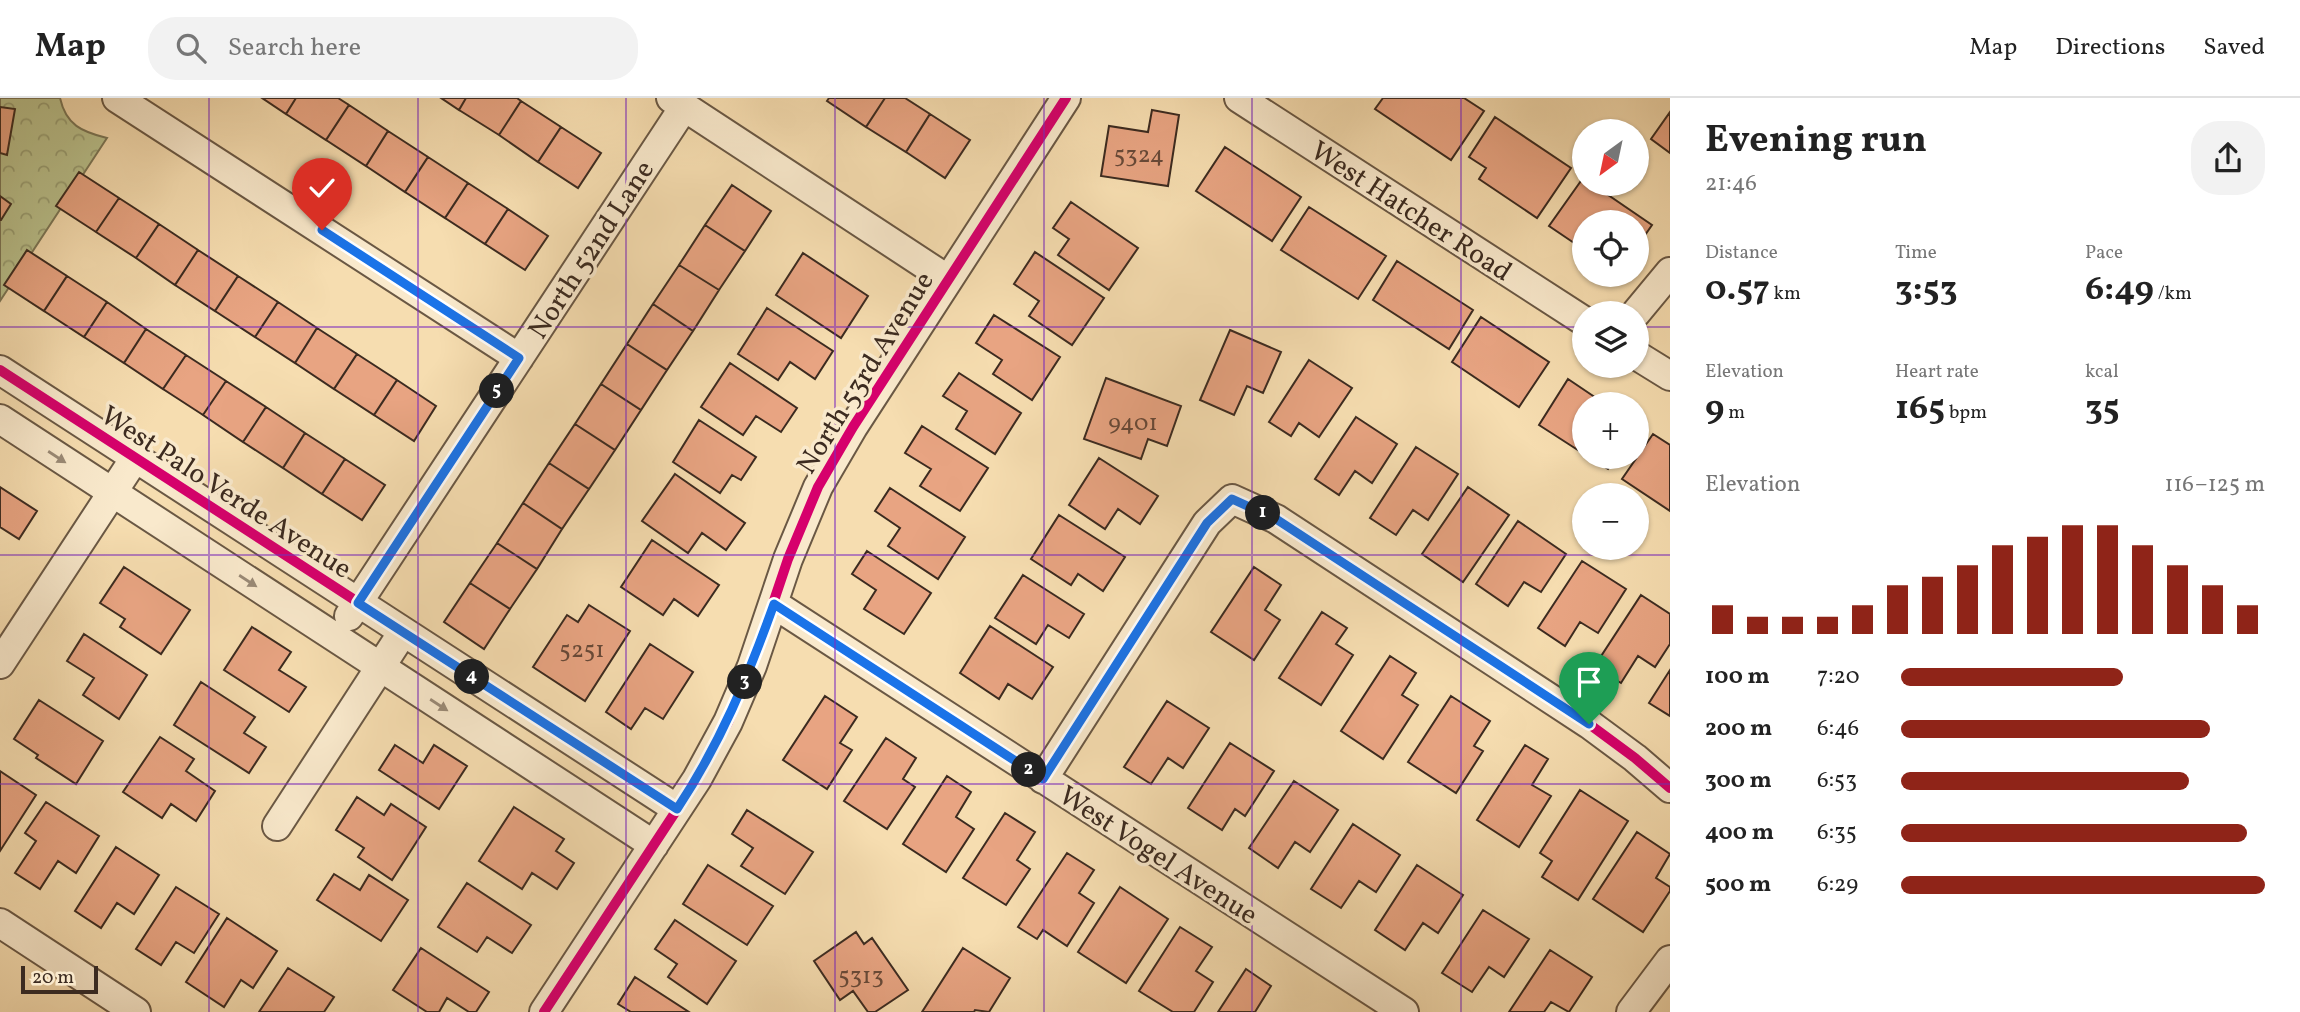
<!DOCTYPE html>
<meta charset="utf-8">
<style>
:root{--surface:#fff;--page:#f2f2f2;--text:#222;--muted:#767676;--line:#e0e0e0;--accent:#8f2418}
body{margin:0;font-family:Vollkorn,serif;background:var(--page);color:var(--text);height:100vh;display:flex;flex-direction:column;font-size:26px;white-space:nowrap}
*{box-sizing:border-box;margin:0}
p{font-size:23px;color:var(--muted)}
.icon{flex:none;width:38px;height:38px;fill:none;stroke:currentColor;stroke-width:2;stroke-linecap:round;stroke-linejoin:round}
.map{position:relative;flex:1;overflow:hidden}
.panel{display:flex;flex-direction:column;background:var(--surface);width:630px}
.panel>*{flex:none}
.needle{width:46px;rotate:213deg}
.fabs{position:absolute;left:1572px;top:21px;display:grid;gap:14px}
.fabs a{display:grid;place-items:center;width:77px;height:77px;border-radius:50%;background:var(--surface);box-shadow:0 2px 5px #0004;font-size:35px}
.scale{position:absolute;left:21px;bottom:18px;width:77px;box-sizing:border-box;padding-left:7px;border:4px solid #3c2b20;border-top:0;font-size:19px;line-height:24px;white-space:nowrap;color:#3c2b20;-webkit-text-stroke:5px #f9e9cc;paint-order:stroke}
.pin{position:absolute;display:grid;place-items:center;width:60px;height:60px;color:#fff;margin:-72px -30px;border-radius:50% 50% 50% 0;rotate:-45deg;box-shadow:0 0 7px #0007}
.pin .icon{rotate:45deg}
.km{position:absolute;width:35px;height:35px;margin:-18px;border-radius:50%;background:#222;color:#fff;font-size:19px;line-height:35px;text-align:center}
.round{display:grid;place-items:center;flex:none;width:74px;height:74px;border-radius:28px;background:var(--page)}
.summary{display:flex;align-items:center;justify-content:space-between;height:119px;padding:0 35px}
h1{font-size:38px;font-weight:700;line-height:52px}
.stats{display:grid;grid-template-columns:repeat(3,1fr);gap:10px;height:119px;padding:7px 35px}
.stats div{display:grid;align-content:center}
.stats b{font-size:35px;font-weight:700}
.stats small{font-size:19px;font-weight:400}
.stats p{font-size:19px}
.chart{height:196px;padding:14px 35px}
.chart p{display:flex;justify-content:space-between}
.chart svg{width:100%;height:126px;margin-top:7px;stroke:var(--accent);stroke-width:6}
ul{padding:0 35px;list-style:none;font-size:23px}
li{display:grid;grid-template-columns:112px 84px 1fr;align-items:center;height:52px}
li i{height:18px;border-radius:9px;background:var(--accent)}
header{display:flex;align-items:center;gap:42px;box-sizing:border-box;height:98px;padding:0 35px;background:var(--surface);border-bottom:2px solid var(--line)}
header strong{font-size:33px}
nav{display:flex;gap:38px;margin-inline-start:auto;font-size:24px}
.search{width:490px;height:63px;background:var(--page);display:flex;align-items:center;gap:18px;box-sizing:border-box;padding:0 24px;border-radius:28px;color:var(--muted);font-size:26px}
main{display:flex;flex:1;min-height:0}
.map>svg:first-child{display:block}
.park{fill:url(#park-crowns);stroke:#7b7656;stroke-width:2}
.building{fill:#e8a482;stroke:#3c2b20;stroke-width:2}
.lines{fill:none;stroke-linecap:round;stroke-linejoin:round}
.minor-casing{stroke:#6a5844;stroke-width:32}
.minor{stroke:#f9e9cc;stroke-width:28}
.cycleway-casing{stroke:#f9e9cc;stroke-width:15}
.cycleway{stroke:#d6006c;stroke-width:10}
.oneway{fill:#9a8a76}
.route-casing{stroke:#fff;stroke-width:14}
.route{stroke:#1a73e8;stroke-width:9}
.grid{fill:none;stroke:#7b2cbf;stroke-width:2;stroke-opacity:0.55}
.labels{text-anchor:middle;stroke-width:7;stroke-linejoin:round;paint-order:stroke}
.number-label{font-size:24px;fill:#674938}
.street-label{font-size:28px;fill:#3c2b20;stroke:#f9e9cc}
</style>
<header>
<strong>Map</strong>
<div class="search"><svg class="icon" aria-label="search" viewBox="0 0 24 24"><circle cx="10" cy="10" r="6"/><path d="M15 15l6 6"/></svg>Search here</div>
<nav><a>Map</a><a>Directions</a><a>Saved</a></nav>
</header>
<main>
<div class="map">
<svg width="1670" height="914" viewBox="0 0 1670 914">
<defs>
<pattern id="park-crowns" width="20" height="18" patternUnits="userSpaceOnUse" patternTransform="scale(1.75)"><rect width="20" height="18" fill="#bac28d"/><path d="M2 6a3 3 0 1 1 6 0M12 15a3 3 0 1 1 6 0" fill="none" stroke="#989e73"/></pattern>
</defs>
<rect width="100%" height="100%" fill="#f6ddb0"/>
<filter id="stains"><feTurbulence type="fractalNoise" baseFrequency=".00286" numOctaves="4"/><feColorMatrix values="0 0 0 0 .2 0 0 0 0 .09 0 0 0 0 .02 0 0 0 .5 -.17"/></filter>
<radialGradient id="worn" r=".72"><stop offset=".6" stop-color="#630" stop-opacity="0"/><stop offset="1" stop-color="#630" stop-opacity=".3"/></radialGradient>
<path class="park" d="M0 0H60C66 27 82 34 107 40L0 203Z"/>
<path class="building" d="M262 0H296L286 16Z
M296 0H338L349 7 326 42 286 16Z
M441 0H466L459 12Z
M466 0H517L521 3 499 37 459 12Z
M829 0H885L866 29 827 3Z
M885 0H905L930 16 906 54 866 29Z
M1383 0H1464L1484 13 1451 62 1375 11Z
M521 3 561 29 538 64 499 37Z
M349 7 388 33 366 68 326 42Z
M0 9 15 11 7 57 0 55Z
M1152 12 1179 17 1168 88 1101 78 1109 28 1148 34Z
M1670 14V55L1651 41Z
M930 16 970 42 945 80 906 54Z
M1495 19 1571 70 1537 120 1479 81 1486 70 1469 59Z
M561 29 601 55 578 90 538 64Z
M388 33 428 59 405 94 366 68Z
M1225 49 1301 99 1272 143 1196 93Z
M428 59 468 85 445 120 405 94Z
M79 74 119 100 96 134 56 108Z
M1583 80 1584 86H1592L1652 127 1636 150V124H1584L1583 151 1549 128Z
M468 85 508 111 485 146 445 120Z
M732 87 771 113 745 153 705 127Z
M0 98 11 106 1 122H0Z
M119 100 159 126 136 160 96 134Z
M1071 104 1138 150 1109 192 1058 157 1069 141 1053 130Z
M1309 109 1386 158 1358 201 1281 152Z
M508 111 548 138 525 172 485 146Z
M159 126 198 152 175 187 136 160Z
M705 127 745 153 719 192 679 167Z
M27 152 67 178 44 213 4 187Z
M198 152 238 178 215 213 175 187Z
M1035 154 1104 200 1072 247 1029 218 1039 203 1014 186Z
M803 155 868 198 841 240 776 197Z
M1397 163 1473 212 1449 251 1373 202Z
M679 167 719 192 693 233 653 206Z
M67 178 107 204 84 239 44 213Z
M238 178 278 204 255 239 215 213Z
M107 204 146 231 124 265 84 239Z
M278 204 317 230 295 265 255 239Z
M653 206 693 233 667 272 627 246Z
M767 210 833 253 815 281 790 264 778 282 738 256Z
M994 217 1060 259 1032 302 993 276 1002 262 976 245Z
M1481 219 1549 264 1519 309 1452 264Z
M317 230 357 256 334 291 295 265Z
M146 231 186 257 163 291 124 265Z
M1230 232 1281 254 1263 295 1247 288 1234 317 1200 302Z
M627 246 667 272 641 312 601 286Z
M357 256 397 282 374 317 334 291Z
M186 257 226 283 203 317 163 291Z
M1309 262 1352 290 1319 339 1299 325 1291 338 1269 324Z
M730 265 797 310 781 334 756 318 743 337 701 309Z
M959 275 1021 315 995 356 956 331 967 313 943 298Z
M1106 280 1181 308 1167 348 1148 341 1141 361 1084 341Z
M1568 281 1605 306H1584V356L1539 327Z
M397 282 436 308 414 343 374 317Z
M226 283 266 309 243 344 203 317Z
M601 286 641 312 615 352 575 326Z
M266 309 305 335 283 370 243 344Z
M1356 319 1397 346 1372 385 1355 373 1339 397 1315 381Z
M699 322 756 359 741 382 732 377 720 395 673 364Z
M575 326 615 352 589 391 549 365Z
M922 328 988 370 960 413 920 388 931 371 905 355Z
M305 335 345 361 322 396 283 370Z
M1653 336 1670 347V413L1622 381Z
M1416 349 1458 376 1428 422 1413 412 1396 437 1370 420Z
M1588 359H1616L1608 371Z
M1099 360 1158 398 1140 426 1118 411 1105 431 1069 407Z
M345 361 385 387 362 422 322 396Z
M549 365 589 391 562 431 523 405Z
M675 376 745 425 726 452 702 435 688 455 642 423Z
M0 389 37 413 19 441 0 429Z
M1468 389 1509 417 1463 484 1422 456Z
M890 390 965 439 938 481 888 448 900 430 875 413Z
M523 405 562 431 537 471 497 445Z
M1059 417 1125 459 1103 493 1078 476 1071 487 1031 461Z
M1518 423 1566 456 1541 494 1524 484 1508 508 1476 486Z
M652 442 719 487 698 518 674 501 663 517 621 489Z
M497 445 537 471 510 511 470 485Z
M867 453 931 495 904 536 864 511 876 492 852 476Z
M1582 463 1626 491 1598 535 1580 524 1565 548 1538 530Z
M124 469 190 512 161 556 120 529 125 521 100 505Z
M1254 469 1281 487 1265 512 1280 522 1254 562 1211 534Z
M1023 477 1084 516 1069 540 1048 527 1036 546 995 520Z
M470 485 510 511 484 551 444 524Z
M1641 497 1670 516V546L1655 569 1638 558 1621 585 1594 569Z
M589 507 630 533 585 603 533 569 567 517 578 524Z
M1322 514 1347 530 1336 546 1353 557 1321 607 1279 580Z
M990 528 1053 569 1032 601 1008 586 999 601 960 575Z
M252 529 291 554 279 572 306 589 289 614 224 572Z
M84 536 147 577 119 621 83 597 94 580 67 563Z
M650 546 693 574 663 621 645 610 631 631 606 614Z
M1390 558 1416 575 1402 597 1418 607 1383 661 1341 633Z
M1670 572V618L1649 605Z
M201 584 255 619 244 635 266 649 249 675 174 627Z
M825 598 857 619 840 645 852 652 827 691 783 662Z
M1451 598 1490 623 1474 648 1483 653 1456 695 1408 664Z
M39 602 103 643 76 686 36 660 38 657 14 641Z
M1167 603 1209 630 1183 670 1168 660 1151 686 1124 669Z
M160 639 194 661 186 673 215 693 196 723 171 706 162 720 123 694Z
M886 640 916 660 903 681 915 689 887 731 844 703Z
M1230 645 1274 673 1245 718 1235 711 1222 732 1188 710Z
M395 647 423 665 434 647 467 668 439 711 379 672Z
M1525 647 1548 661 1532 687 1551 698 1519 749 1477 722Z
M0 673 36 697 0 753Z
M947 678 971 694 956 719 974 731 946 774 903 746Z
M1294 683 1338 712 1310 754 1295 744 1278 770 1249 750Z
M1580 692 1628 723 1578 802 1542 779 1552 763 1540 755Z
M357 699 384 717 391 706 426 729 392 782 358 759 364 750 336 732Z
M46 704 99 738 76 775 58 763 40 791 15 775 36 743 25 735Z
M514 709 564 741 556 753 574 765 557 791 532 775 522 791 479 763Z
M747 712 813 754 785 796 741 768 753 750 732 736Z
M1005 715 1035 734 1017 762 1030 771 1006 807 963 780Z
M1353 726 1400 757 1376 794 1359 783 1341 810 1311 791Z
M1637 734 1670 756 1656 780 1670 789V793L1643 834 1593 801Z
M116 749 159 777 134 816 117 805 101 830 75 813Z
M1067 755 1094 772 1079 795 1094 805 1067 848 1043 832 1037 841 1018 829Z
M708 767 773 808 747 847 683 806Z
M1417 767 1463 797 1438 835 1423 825 1405 852 1375 832Z
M334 776 360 792 369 777 408 802 381 843 317 802Z
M467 785 531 827 512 855 487 839 477 854 438 829Z
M176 789 219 816 194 855 176 844 161 867 136 851Z
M1120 789 1168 821 1126 885 1078 854Z
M1483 812 1529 841 1504 879 1489 869 1472 894 1442 875Z
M227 820 277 853 253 890 241 882 224 909 186 884Z
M675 822 736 863 707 906 668 879 677 866 655 851Z
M1180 829 1212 849 1196 873 1213 884 1194 914H1173L1139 893Z
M856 834 864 846 872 840 908 892 875 914H868L853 893 840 902 814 863Z
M421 850 489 894 476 914H469L447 900 439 914H427L393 892Z
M963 850 1010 880 989 914 975 912 974 914H922Z
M1550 852 1592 879 1569 914 1551 904 1544 914H1509Z
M288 870 334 899 324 914H259Z
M1246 871 1271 888 1255 914H1218Z
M635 879 689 914H631L618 906Z"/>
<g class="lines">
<defs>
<path id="minor" d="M117 0 519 260
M671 0 947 181
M1239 0 1584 223
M1636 215 1670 174
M1636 257 1670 278
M0 272 677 711
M0 321 654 747
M774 506 1404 914
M349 518 684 9
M0 566 135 360
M1043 681 1207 425 1232 401 1276 421 1589 626 1635 660 1670 690
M277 728 403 534
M0 825 136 914
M544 914 697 681 728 624 752 568 788 461 818 389 853 329 1066 0
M1631 914 1670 862"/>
</defs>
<use href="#minor" class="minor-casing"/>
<use href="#minor" class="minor"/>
<defs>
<path id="cycleway" d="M0 272 677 711
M1043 681 1207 425 1232 401 1276 421 1589 626 1635 660 1670 690
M544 914 697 681 728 624 752 568 788 461 818 389 853 329 1066 0"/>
</defs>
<use href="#cycleway" class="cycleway-casing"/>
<use href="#cycleway" class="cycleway"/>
</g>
<defs><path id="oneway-solid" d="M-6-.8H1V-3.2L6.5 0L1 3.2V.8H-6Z" transform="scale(1.75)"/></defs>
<g class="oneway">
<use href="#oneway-solid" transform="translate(57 359) rotate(33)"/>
<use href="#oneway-solid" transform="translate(248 483) rotate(33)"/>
<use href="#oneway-solid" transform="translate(439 607) rotate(33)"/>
</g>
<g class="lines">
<defs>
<path id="route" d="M322 132 519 260 358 505 677 711C720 646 748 579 774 506L1043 681 1207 425 1232 401 1276 421 1589 626"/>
</defs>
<use href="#route" class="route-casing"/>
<use href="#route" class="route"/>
</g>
<path class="grid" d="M209 0V914M418 0V914M626 0V914M835 0V914M1044 0V914M1252 0V914M1461 0V914M0 229H1584M1636 229H1670M0 457H1670M0 686H1670"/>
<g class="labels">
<g class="number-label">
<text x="1139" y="64">5324</text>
<text x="1133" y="332">9401</text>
<text x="582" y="559">5251</text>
<text x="861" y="885">5313</text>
</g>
<g class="street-label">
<text transform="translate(1412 112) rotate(33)" y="10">West Hatcher Road</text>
<text transform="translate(590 151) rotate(-57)" y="10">North 52nd Lane</text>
<text transform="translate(864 274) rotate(-58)" y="10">North 53rd Avenue</text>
<text transform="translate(227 393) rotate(33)" y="10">West Palo Verde Avenue</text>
<text transform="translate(1159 756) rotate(33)" y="10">West Vogel Avenue</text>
</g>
</g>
<rect width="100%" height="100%" filter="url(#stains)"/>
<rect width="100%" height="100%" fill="url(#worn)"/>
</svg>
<div class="fabs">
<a><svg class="needle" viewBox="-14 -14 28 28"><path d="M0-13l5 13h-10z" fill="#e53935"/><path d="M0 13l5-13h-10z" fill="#767676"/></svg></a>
<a><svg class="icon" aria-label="locate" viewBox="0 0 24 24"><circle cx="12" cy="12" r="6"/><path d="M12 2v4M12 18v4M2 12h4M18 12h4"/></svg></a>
<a><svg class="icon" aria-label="layers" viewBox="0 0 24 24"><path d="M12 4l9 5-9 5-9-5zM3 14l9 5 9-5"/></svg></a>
<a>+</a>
<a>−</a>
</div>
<div class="scale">20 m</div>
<div class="pin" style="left:1589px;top:626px;background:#1e9e55"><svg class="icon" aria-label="arrive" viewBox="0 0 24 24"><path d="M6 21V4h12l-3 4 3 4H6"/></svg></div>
<div class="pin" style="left:322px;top:132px;background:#d93025"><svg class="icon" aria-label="check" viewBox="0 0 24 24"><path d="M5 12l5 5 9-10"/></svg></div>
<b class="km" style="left:1263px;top:415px">1</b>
<b class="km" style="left:1029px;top:672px">2</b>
<b class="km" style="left:745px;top:584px">3</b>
<b class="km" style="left:472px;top:579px">4</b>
<b class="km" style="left:497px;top:293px">5</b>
</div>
<section class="panel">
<div class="summary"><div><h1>Evening run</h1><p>21:46</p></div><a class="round"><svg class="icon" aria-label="share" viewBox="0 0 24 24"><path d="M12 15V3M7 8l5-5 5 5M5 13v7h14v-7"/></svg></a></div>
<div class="stats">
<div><p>Distance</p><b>0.57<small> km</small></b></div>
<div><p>Time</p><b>3:53</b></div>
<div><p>Pace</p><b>6:49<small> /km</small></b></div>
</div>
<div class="stats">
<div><p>Elevation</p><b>9<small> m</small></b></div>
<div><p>Heart rate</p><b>165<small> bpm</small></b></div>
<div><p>kcal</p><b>35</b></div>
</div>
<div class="chart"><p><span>Elevation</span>116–125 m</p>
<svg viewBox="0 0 160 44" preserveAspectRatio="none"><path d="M5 44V34M15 44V38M25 44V38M35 44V38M45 44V34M55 44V27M65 44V24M75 44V20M85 44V13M95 44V10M105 44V6M115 44V6M125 44V13M135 44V20M145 44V27M155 44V34"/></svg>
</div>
<ul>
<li><b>100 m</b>7:20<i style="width:61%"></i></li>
<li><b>200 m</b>6:46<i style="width:85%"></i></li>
<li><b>300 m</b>6:53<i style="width:79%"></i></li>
<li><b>400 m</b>6:35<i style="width:95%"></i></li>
<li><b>500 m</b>6:29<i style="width:100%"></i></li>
</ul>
</section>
</main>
